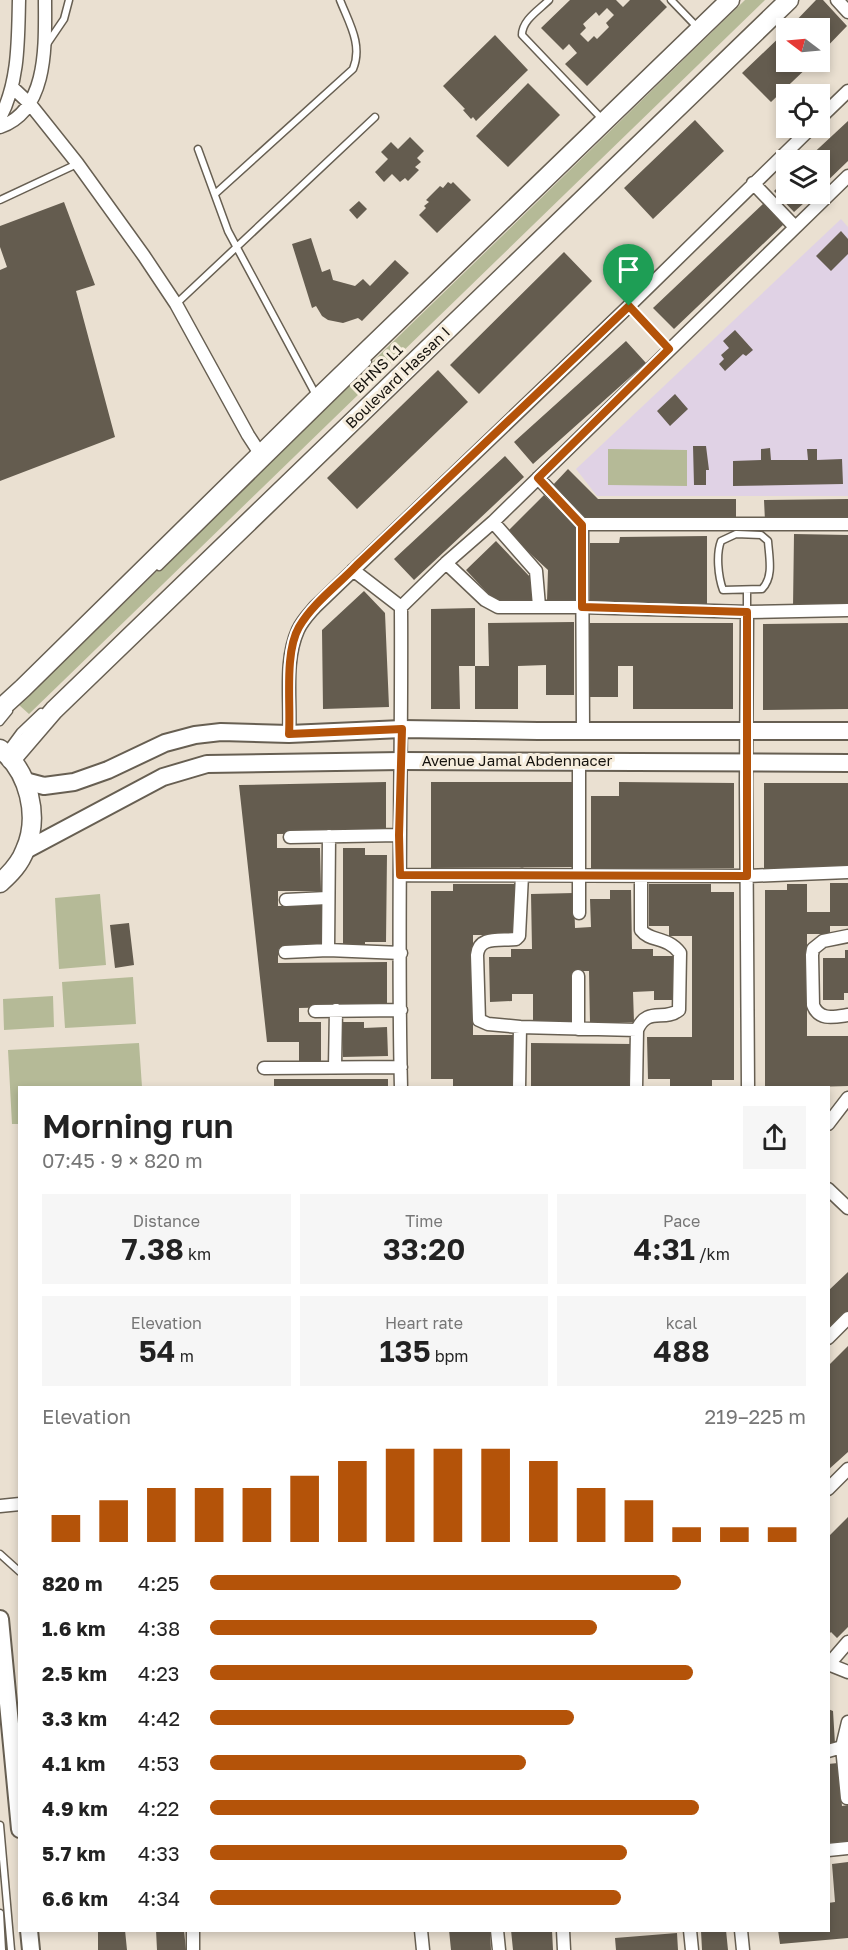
<!DOCTYPE html>
<meta charset="utf-8">
<style>
:root{--surface:#fff;--page:#f6f6f6;--text:#222;--muted:#767676;--accent:#b45309}
body{margin:0;font-family:"Golos Text",sans-serif;background:var(--page);color:var(--text);height:100vh;display:flex;flex-direction:column;font-size:22px;white-space:nowrap}
*{box-sizing:border-box;margin:0}
p{font-size:20px;color:var(--muted)}
.icon{flex:none;width:33px;height:33px;fill:none;stroke:currentColor;stroke-width:2;stroke-linecap:round;stroke-linejoin:round}
.map{position:relative;flex:1;overflow:hidden}
.sheet{position:absolute;left:18px;top:1086px;width:812px;height:846px;display:flex;flex-direction:column;background:var(--surface);border-radius:0px;box-shadow:0 3px 9px #0003}
.sheet>*{flex:none}
.needle{width:39px;rotate:286deg}
.tools{position:absolute;left:776px;top:18px;display:grid;gap:12px}
.tools a{display:grid;place-items:center;width:54px;height:54px;border-radius:0px;background:var(--surface);box-shadow:0 3px 9px #0003;font-size:30px}
.pin{position:absolute;display:grid;place-items:center;width:51px;height:51px;color:#fff;margin:-62px -26px;border-radius:50% 50% 50% 0;rotate:-45deg;box-shadow:0 0 6px #0007}
.pin .icon{rotate:45deg}
.round{display:grid;place-items:center;flex:none;width:63px;height:63px;border-radius:0px;background:var(--page)}
.overview{display:flex;align-items:center;justify-content:space-between;height:102px;padding:0 24px}
h1{font-size:33px;font-weight:600;line-height:45px}
.stats{display:grid;grid-template-columns:repeat(3,1fr);gap:9px;height:102px;padding:6px 24px}
.stats div{display:grid;align-content:center;border-radius:0px;background:var(--page);text-align:center}
.stats b{font-size:30px;font-weight:600}
.stats small{font-size:16px;font-weight:400}
.stats p{font-size:16px}
.chart{height:168px;padding:12px 24px}
.chart p{display:flex;justify-content:space-between}
.chart svg{width:100%;height:108px;margin-top:6px;stroke:var(--accent);stroke-width:6}
ul{padding:0 24px;list-style:none;font-size:20px}
li{display:grid;grid-template-columns:96px 72px 1fr;align-items:center;height:45px}
li i{height:15px;border-radius:8px;background:var(--accent)}
.map>svg:first-child{display:block}
.education{fill:#e0d2e5}
.green{fill:#b5ba97}
.building{fill:#645c4f;fill-rule:evenodd}
.lines{fill:none;stroke-linecap:round;stroke-linejoin:round}
.service-casing{stroke:#675f52;stroke-width:9}
.minor-casing{stroke:#675f52;stroke-width:15}
.tertiary-casing{stroke:#675f52;stroke-width:20}
.secondary-casing{stroke:#675f52;stroke-width:21}
.service{stroke:#fff;stroke-width:6}
.minor{stroke:#fff;stroke-width:12}
.tertiary{stroke:#fff;stroke-width:16}
.secondary{stroke:#fff;stroke-width:18}
.route-casing{stroke:#fff;stroke-width:12}
.route{stroke:#b45309;stroke-width:8}
.labels{text-anchor:middle;stroke-width:6;stroke-linejoin:round;paint-order:stroke}
.street-label{font-size:15px;fill:#16130e;stroke:#f7eede}
</style>
<div class="map">
<svg width="848" height="1950" viewBox="0 0 848 1950">
<rect width="100%" height="100%" fill="#eae0d1"/>
<path class="education" d="M841 219 848 227V496H597L576 469Z"/>
<path class="green" d="M745 0H765L29 714 19 705Z
M608 449 687 450V486L608 485Z
M100 894 106 965 59 969 55 898Z
M133 977 136 1024 65 1028 62 982Z
M53 996 54 1027 4 1030 3 999Z
M139 1043 142 1087 20 1088 19 1124H12L8 1050Z"/>
<path class="building" d="M570 0H616L623 7 630 0H660L667 7 587 86 565 64 577 53 569 44 563 50 541 28ZM607 8 614 15 606 23 609 27 597 39 594 36 588 42 580 34 586 28 583 24 596 12 599 16Z
M816 0H823L847 26 819 55V28H789Z
M786 31V62H813L771 102 742 73Z
M495 35 528 70 476 121 473 117 471 119 463 110 465 109 443 86Z
M528 83 560 115 508 167 476 136Z
M695 120 724 151 653 219 624 188Z
M848 121V161L819 189V160H806Z
M410 137 424 151 417 158 421 162 415 167 419 170 408 181 405 178 400 182 392 174 384 182 375 172 388 159 381 152 391 142 398 149Z
M786 179V194H814L794 212 774 191Z
M448 182 451 184 453 182 471 200 437 233 419 215 426 208 424 206 429 202 426 200 440 186 443 188Z
M359 201 367 209 357 219 349 210Z
M64 202 95 285 76 291 115 437 0 481V270L7 267 0 247V226Z
M764 203 784 224 674 329 653 308Z
M841 231 848 239V254L831 271 816 256Z
M311 238 322 272 330 269 333 280 355 286 363 279 370 286 395 260 409 273 362 321 358 318 343 323 328 320 322 316 316 306 312 308 292 244Z
M564 252 592 281 479 394 450 365Z
M735 330 753 350 746 356 743 354 725 371 719 364 724 359 721 355 729 348 723 341Z
M626 341 646 363 533 464 514 442Z
M438 370 468 402 357 509 327 478Z
M675 394 688 409 670 426 657 411Z
M693 446H706L709 470H706V485H694Z
M770 448 771 460H808L807 449H817V460L842 459 843 484 733 486V461L761 460V449Z
M505 456 524 477 414 580 394 559Z
M568 469 598 499H736V521L589 522 552 486Z
M544 495 578 529V601H547L548 570 507 532Z
M848 499V521H765L764 500Z
M794 534 848 535V608L793 607Z
M707 536V610L619 607 620 601H590V543H619L620 537Z
M496 541 531 578 532 601 497 603 466 570Z
M364 591 385 613 389 707 323 709 322 630Z
M475 608V666H459L460 709H431V609Z
M574 622V695H546V665L518 666V709H475V666H489L488 623Z
M590 623H733V709H633V666H618V697H589Z
M848 623V709L763 710V624Z
M386 782V833L277 834V848H320L321 891H278V906H321L322 949H278V963L387 962V1006L299 1008V1022H321V1065H299V1042H267L239 785Z
M431 782H574L575 867 431 868Z
M619 782 734 783V868L591 869V796H619Z
M764 783H848V868L764 869Z
M343 848H365V855H387L386 942H365V949H343Z
M830 883H848V926H830V934H807V1036H848V1086L765 1088V890H787V884H807V912H830Z
M453 884H517V935H473V1035H517V1087H453V1079H431V891H453Z
M649 884H711V892H734V1080H712V1087H670V1079H648L647 1037H692V936H669V926H649Z
M610 890H631L632 949H653V956H676L677 1000H654V991L633 992 634 1022 590 1023 589 971H575L576 1021 533 1022V994H512V1001L490 1002 489 957H511V949H532L531 894 574 893 575 928 591 927 590 899H610Z
M129 923 134 965 115 968 110 925Z
M845 950H848V993H844V1000H823V958H845Z
M342 1022H364V1028L387 1027 388 1056 343 1057Z
M531 1043 633 1044V1086L531 1087Z
M274 1079H388V1088H274Z
M848 1272V1312L828 1331V1291Z
M848 1346V1452L828 1470V1366Z
M848 1517V1627L837 1638 831 1632 828 1635V1537Z
M828 1709 833 1711 835 1744H828Z
M838 1763 842 1806 848 1805V1841L828 1843V1764Z
M848 1862V1938L780 1944 778 1930H828V1903L835 1902 832 1864Z
M98 1930H125L127 1950H98Z
M156 1930H184L186 1950H157Z
M449 1930H490L491 1950H451Z
M511 1930H552L553 1950H513Z
M726 1930 728 1950H702L701 1931Z
M677 1933 678 1950H616L615 1938Z"/>
<g class="lines">
<defs>
<path id="service" d="M549 0C539 10 522 20 522 35L603 120
M671 0 699 29
M47 44 64 19 69 0
M198 149 228 231 316 395
M215 194 353 69C363 45 349 23 340 0
M0 200 77 164
M176 304 375 117
M629 306 669 349
M736 534 761 535 768 541C769 557 774 577 762 589L723 590C718 576 716 554 721 541Z
M159 567 368 362
M747 612V591
M0 722 9 711
M6 751 20 732 41 712
M0 1554 20 1572
M0 1825 11 1950
M0 1913 2 1950"/>
<path id="minor" d="M837 0 848 12
M12 87 30 104 77 163 144 256 176 304 248 435 261 455
M0 118C19 82 18 40 19 0
M819 119 848 91
M0 127C49 110 45 43 45 0
M753 183 795 227
M538 478 582 524 583 731
M493 522 536 571 539 606
M582 524H848
M446 563 485 600 498 607H582L747 612 848 610
M353 570 401 607
M747 612 746 783 748 1088
M289 734C291 700 284 661 298 630 302 621 309 614 315 607L629 306 811 128
M579 762V913
M290 837 399 835
M400 875 747 876 848 872
M286 900 327 898
M848 936 823 941 813 949 812 955 813 1005C819 1021 834 1017 848 1015
M328 950 329 836
M285 952 328 950 401 953
M315 1011 401 1010
M520 1027 637 1030C647 1006 664 1022 679 1010L680 953C667 936 650 942 641 930V876
M578 1029V976
M335 1067 336 1010
M264 1068 401 1067
M401 1088C397 927 402 767 401 607L446 563 493 522 848 176
M519 1088 520 1027 488 1024 479 1020 477 955C479 935 500 941 516 939L519 936 522 875
M636 1088 637 1030
M828 1124 848 1098
M828 1189 848 1208
M828 1338 848 1318
M828 1489 848 1469
M0 1506 20 1504
M828 1664 848 1672
M829 1664 848 1642
M842 1747 847 1798
M828 1751 842 1747 848 1722
M828 1850 848 1848
M193 1930V1950
M421 1930 423 1950
M497 1930 499 1950
M563 1930 564 1950
M690 1930 692 1950
M741 1930 743 1950"/>
<path id="tertiary" d="M25 781 44 786 74 782 108 770 165 743 195 735 221 732 289 734 402 729 538 731H848
M26 850 163 777 207 764 401 761 848 763
M0 1619 20 1829
M29 1930 31 1950"/>
<path id="secondary" d="M0 709 23 688 318 398 730 0
M0 749C29 771 40 817 25 850 20 864 10 874 0 883
M11 760 54 710 789 0"/>
</defs>
<use href="#service" class="service-casing"/>
<use href="#minor" class="minor-casing"/>
<use href="#tertiary" class="tertiary-casing"/>
<use href="#secondary" class="secondary-casing"/>
<use href="#service" class="service"/>
<use href="#minor" class="minor"/>
<use href="#tertiary" class="tertiary"/>
<use href="#secondary" class="secondary"/>
</g>
<g class="lines">
<defs>
<path id="route" d="M629 306 669 349 538 478 582 525V607L747 612V876L400 875 399 835 402 729 289 734C291 704 284 653 299 627 313 603 338 585 357 565Z"/>
</defs>
<use href="#route" class="route-casing"/>
<use href="#route" class="route"/>
</g>
<g class="labels">
<g class="street-label">
<text transform="translate(378 369) rotate(-44)" y="5">BHNS L1</text>
<text transform="translate(398 378) rotate(-44)" y="5">Boulevard Hassan I</text>
<text x="517" y="766">Avenue Jamal Abdennacer</text>
</g>
</g>
</svg>
<div class="tools">
<a><svg class="needle" viewBox="-14 -14 28 28"><path d="M0-13l5 13h-10z" fill="#e53935"/><path d="M0 13l5-13h-10z" fill="#767676"/></svg></a>
<a><svg class="icon" aria-label="locate" viewBox="0 0 24 24"><circle cx="12" cy="12" r="6"/><path d="M12 2v4M12 18v4M2 12h4M18 12h4"/></svg></a>
<a><svg class="icon" aria-label="layers" viewBox="0 0 24 24"><path d="M12 4l9 5-9 5-9-5zM3 14l9 5 9-5"/></svg></a>
</div>
<div class="pin" style="left:629px;top:306px;background:#1e9e55"><svg class="icon" aria-label="arrive" viewBox="0 0 24 24"><path d="M6 21V4h12l-3 4 3 4H6"/></svg></div>
<section class="sheet">
<div class="overview"><div><h1>Morning run</h1><p>07:45 · 9 × 820 m</p></div><a class="round"><svg class="icon" aria-label="share" viewBox="0 0 24 24"><path d="M12 15V3M7 8l5-5 5 5M5 13v7h14v-7"/></svg></a></div>
<div class="stats">
<div><p>Distance</p><b>7.38<small> km</small></b></div>
<div><p>Time</p><b>33:20</b></div>
<div><p>Pace</p><b>4:31<small> /km</small></b></div>
</div>
<div class="stats">
<div><p>Elevation</p><b>54<small> m</small></b></div>
<div><p>Heart rate</p><b>135<small> bpm</small></b></div>
<div><p>kcal</p><b>488</b></div>
</div>
<div class="chart"><p><span>Elevation</span>219–225 m</p>
<svg viewBox="0 0 160 44" preserveAspectRatio="none"><path d="M5 44V33M15 44V27M25 44V22M35 44V22M45 44V22M55 44V17M65 44V11M75 44V6M85 44V6M95 44V6M105 44V11M115 44V22M125 44V27M135 44V38M145 44V38M155 44V38"/></svg>
</div>
<ul>
<li><b>820 m</b>4:25<i style="width:79%"></i></li>
<li><b>1.6 km</b>4:38<i style="width:65%"></i></li>
<li><b>2.5 km</b>4:23<i style="width:81%"></i></li>
<li><b>3.3 km</b>4:42<i style="width:61%"></i></li>
<li><b>4.1 km</b>4:53<i style="width:53%"></i></li>
<li><b>4.9 km</b>4:22<i style="width:82%"></i></li>
<li><b>5.7 km</b>4:33<i style="width:70%"></i></li>
<li><b>6.6 km</b>4:34<i style="width:69%"></i></li>
</ul>
</section>
</div>
